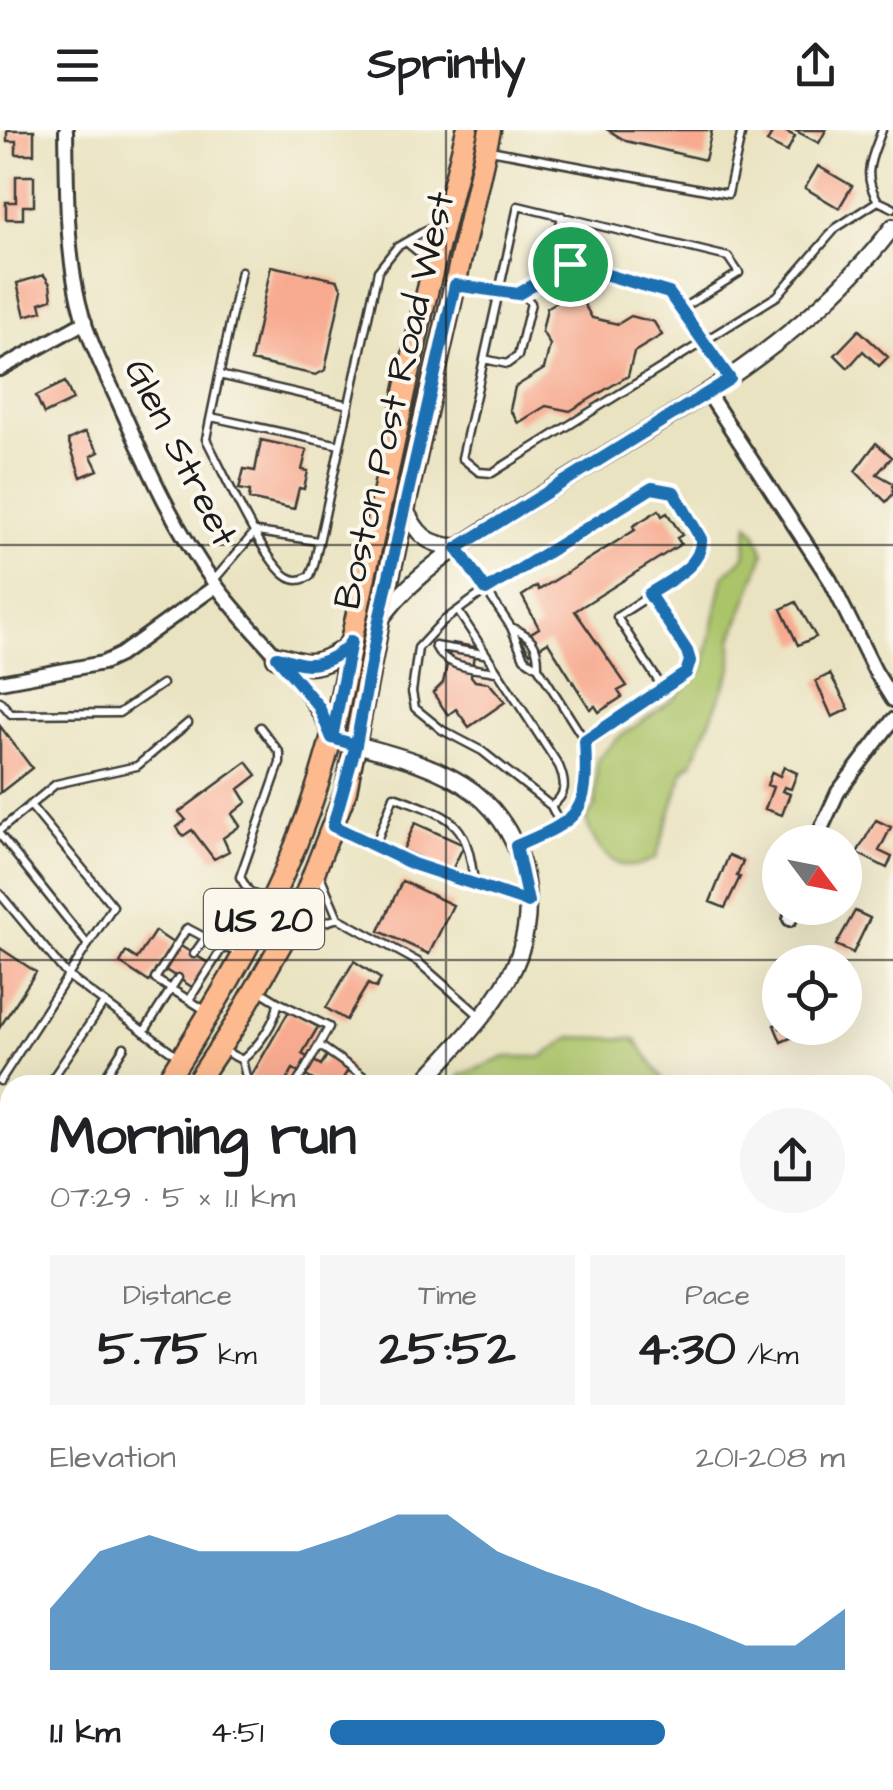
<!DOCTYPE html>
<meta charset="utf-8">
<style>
:root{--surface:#fff;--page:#f6f6f6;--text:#202124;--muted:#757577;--accent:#1f6fb2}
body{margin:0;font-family:"Architects Daughter",sans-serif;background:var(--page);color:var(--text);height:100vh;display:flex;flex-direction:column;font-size:38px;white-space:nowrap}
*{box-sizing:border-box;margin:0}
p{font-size:32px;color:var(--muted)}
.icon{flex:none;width:55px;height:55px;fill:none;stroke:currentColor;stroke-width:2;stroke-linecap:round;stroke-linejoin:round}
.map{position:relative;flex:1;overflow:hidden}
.drawer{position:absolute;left:0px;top:945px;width:895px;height:715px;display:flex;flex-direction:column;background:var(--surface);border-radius:30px 30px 0 0;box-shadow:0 10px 40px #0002}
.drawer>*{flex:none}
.needle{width:65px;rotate:122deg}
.controls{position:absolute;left:762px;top:695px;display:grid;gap:20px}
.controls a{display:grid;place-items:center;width:100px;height:100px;border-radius:50%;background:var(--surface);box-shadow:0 10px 40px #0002;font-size:50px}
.pin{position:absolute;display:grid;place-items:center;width:85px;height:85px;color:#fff;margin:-42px;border:5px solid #fff;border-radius:50%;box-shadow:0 2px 10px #0007}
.round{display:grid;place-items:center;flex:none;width:105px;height:105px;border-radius:52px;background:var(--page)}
.head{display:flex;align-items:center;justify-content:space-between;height:170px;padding:0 50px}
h1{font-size:55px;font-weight:700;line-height:75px}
.stats{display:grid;grid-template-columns:repeat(3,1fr);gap:15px;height:170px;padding:10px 50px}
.stats div{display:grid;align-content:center;border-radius:0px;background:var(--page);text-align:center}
.stats b{font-size:50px;font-weight:700}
.stats small{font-size:28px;font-weight:400}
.stats p{font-size:28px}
.chart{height:280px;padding:20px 50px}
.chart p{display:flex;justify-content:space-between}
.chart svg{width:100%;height:180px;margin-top:10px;fill:var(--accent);opacity:.7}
ul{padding:0 50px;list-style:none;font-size:32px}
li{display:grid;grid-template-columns:160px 120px 1fr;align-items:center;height:75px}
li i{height:25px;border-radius:12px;background:var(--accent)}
header{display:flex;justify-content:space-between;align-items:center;height:130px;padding:0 50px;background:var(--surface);font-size:45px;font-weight:700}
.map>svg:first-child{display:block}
.green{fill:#acc469;stroke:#647042;stroke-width:2.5}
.forest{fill:#89aa5d;stroke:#52633c;stroke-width:2.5}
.building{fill:#f7aa90}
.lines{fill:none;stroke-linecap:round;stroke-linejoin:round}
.service-casing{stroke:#3b3a35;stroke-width:11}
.minor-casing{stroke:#3b3a35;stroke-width:18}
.tertiary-casing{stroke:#3b3a35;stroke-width:20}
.primary-casing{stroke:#3b3a35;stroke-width:25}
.trunk-casing{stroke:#3b3a35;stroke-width:25}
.motorway-casing{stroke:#3b3a35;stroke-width:28}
.service{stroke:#fff;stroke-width:6}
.minor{stroke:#fff;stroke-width:12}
.tertiary{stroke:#fff;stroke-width:15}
.primary{stroke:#fcba8e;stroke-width:20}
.trunk{stroke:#fcba8e;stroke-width:20}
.motorway{stroke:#fcba8e;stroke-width:22}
.route-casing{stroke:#fff;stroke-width:20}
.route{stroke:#1f6fb2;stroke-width:12}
.grid{fill:none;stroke:#1c1c1c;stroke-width:2.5;stroke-opacity:0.55}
.labels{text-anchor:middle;stroke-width:8;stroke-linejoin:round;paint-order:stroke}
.shield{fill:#fbf7ec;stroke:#5f5e5a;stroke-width:2.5}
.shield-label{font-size:35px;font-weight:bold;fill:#1c1c1c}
.street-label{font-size:38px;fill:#1c1c1c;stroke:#fbf7ec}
</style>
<header><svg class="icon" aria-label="menu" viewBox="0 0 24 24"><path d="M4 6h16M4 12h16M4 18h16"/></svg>Sprintly<svg class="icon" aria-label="share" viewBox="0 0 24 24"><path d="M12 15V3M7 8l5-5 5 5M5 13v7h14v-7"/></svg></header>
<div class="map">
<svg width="893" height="1660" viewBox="0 0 893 1660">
<rect width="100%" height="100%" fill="#fbf7ec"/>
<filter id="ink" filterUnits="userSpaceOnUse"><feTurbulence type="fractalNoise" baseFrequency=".01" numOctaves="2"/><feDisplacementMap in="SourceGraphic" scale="20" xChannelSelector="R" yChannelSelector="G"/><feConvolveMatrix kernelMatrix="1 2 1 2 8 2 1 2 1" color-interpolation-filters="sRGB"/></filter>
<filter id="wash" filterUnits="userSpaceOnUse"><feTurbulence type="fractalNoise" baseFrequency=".0048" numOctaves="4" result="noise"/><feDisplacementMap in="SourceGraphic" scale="40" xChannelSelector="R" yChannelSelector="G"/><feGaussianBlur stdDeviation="2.25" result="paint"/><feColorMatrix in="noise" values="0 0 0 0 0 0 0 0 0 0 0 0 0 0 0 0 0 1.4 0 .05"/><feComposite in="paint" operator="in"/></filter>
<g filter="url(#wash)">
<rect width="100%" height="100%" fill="#eae3c1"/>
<path class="green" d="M748 394 755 401 764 424 732 509V538L692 633 684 639 656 728C649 731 638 737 631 736 605 735 592 709 586 689L595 676 597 630 617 609 674 569 704 537 723 447 745 426Z
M571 907 635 909 667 955H454L461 945 506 927H542Z
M217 1650H396L397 1660H232Z"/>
<path class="forest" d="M10 1292V1482L3 1476 0 1464V1304Z
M420 1650H491L492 1660H423Z"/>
<g id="blocks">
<path class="building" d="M7 0H34V24H16V11H7Z
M608 0H712L705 30 626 11Z
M774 0H782L795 6 787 22 767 12Z
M794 0H826L819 13Z
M818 36 852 56 839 78 805 58Z
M16 46H34V76H23V89H6V72H16Z
M271 136 337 150 342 159 325 240 316 245 251 231Z
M44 145 50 154 52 169 40 173 42 181 25 186 17 153Z
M560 170 584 174 592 188 618 194 631 186 654 192 662 205 634 222 628 246 570 281 546 276 518 293 510 280 515 257 544 239 550 215 542 201 547 178Z
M859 200 888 227 879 236 863 221 848 238 835 225Z
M65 252 73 270 44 284 36 266Z
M85 302 99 322 91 326 98 340 81 347 68 310Z
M261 310 307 320 302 340 308 341 304 359 299 358 294 379 249 369 250 361 239 359 244 339 255 341Z
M876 313 892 327 877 344 893 353V364L886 372 855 341Z
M659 380 662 386 667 383 682 405 677 408 681 414 575 481 627 556 618 561 622 567 599 582 595 576 590 579 548 512 530 523 521 509 539 498 522 466 537 456 539 460 635 400 633 396Z
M796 472 816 507 798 515 781 479Z
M452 513 475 517 471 546 475 551 489 553 505 572 469 597 456 579 448 585 433 563 443 553Z
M830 544 849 579 832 587 816 551Z
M0 596 32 638 0 663Z
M247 632 257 645 239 659 247 672 232 684 240 696 223 708 229 721 214 729 192 700 183 706 177 697 186 690 179 682Z
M784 637 797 643 791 659 784 657 782 661 790 664 782 685 765 679 773 657 767 655 772 642 780 646Z
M876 690 891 697 879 721 892 727 887 738 857 723Z
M415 693 464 715 451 742 403 720Z
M729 725 743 731 737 746 740 747 725 778 710 772Z
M402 751 453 775 429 824 379 801Z
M855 781 870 788 853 823 836 815Z
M155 801 173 813 149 852 120 833 126 822 137 829Z
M179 815 208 833 192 857 164 839Z
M0 818 36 842 0 897Z
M354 831 381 849 376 858 368 854 346 890 326 878Z
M289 881 318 897 302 924 321 935 328 924 350 937 339 955H310L313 950 293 939 284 955H263L250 948Z
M780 893V898H823L805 907 795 906 781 912 774 895Z
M885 986 893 988V1030L885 1029Z
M887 1480 893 1482V1504L885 1501Z
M893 1544V1585L886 1590 885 1549Z
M591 1650H611L630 1660H586Z"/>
</g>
</g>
<g filter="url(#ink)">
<use href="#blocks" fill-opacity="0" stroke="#3b3a35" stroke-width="2.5"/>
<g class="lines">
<defs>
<path id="service" d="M490 20 728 64 742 0
M878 71C861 44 872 28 882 0
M406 112 428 130
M241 141 206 309C221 337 264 433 288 447 296 452 302 450 310 446L314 435 378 141 397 117 439 93
M549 146 562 86
M459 156 518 165 571 134 669 163 729 248
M681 179 739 143 728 127 518 76 462 328 479 342 492 343 777 166 836 98 878 71 893 78
M484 229 507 234 518 226 531 173 521 162
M219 245 349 275
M211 287 340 315
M257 402 318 411
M457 417 511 497 524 528 538 537 585 611 586 666 579 679 561 696 517 716
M214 450 255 402
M458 481 559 636C566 653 567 665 551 676
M511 497C531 506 538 513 538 535
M435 516C445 538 474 538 495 542
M435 516 484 524
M0 571 11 584 119 583 162 554
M260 597 280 623V633L240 747 248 760 266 773
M585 611 687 543 690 531 687 521 649 464
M561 696 551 676 482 621 442 600 415 578 412 562 418 518 442 492 486 460 643 361C677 349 687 385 701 409 703 438 639 471 617 487L664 560
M334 697 413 735 527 772
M0 700 56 654 137 636 188 593
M0 705 88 815
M375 716 394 666C451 688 467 687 474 753
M319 743 338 788 418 832 480 886
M0 764 68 846 176 925
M296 802 338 788
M194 824 206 807
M178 848 171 859 155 849 187 798 223 817
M278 872 329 897 319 915 373 953
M208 882 189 870 223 817 240 823
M144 902 171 859 189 870
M222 920 242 930C257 918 277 891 278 872L257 859
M242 930 248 955
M0 951 113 776 30 675
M48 955 103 874
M100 955 124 917
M296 955 319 915
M0 986 10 991
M678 1650 692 1659
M691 1657 702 1650 725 1660
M796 1658 800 1660
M839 1660 856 1650"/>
<path id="minor" d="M66 0C67 53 66 107 76 159 83 199 102 237 119 273 147 336 174 398 215 454 252 505 305 546 330 604
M0 239 85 192
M707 262 830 450 875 541 893 570
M0 552 103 533 120 525 216 456
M815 712 838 662 893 590
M790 789 793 778
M885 1615 893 1610"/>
<path id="tertiary" d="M404 377C417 404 426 415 457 417
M383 486C425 431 487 399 545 363 670 285 802 217 893 97
M332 608C378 621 435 632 474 662 530 706 543 788 508 849 486 888 451 921 421 955
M884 1650 889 1660"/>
<path id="primary" d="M277 527C287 529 299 534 309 534 323 534 345 523 351 511
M164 955C259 809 325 687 351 511L423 179
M195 955 235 895 297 786 346 661 379 490 490 0
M0 1200 10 1185
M0 1249 10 1234"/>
<path id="trunk" d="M423 179 467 0"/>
<path id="motorway" d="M0 1070 10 1071
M0 1272 10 1264
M0 1527 10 1534
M0 1645 22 1660
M181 1650 195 1660
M406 1650 407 1660"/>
</defs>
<use href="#service" class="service-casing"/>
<use href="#minor" class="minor-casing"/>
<use href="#tertiary" class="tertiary-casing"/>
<use href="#primary" class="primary-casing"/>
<use href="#trunk" class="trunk-casing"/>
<use href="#motorway" class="motorway-casing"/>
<use href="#service" class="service"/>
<use href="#minor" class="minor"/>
<use href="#tertiary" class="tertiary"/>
<use href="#primary" class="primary"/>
<use href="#trunk" class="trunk"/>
<use href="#motorway" class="motorway"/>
</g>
</g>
<g class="lines" filter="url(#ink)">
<defs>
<path id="route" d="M570 134 518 164 455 155 379 490 356 615 332 608 319 577 277 527C287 529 299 534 309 534 323 534 345 523 351 511L332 608 356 615 333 696 413 734 528 772 516 716C581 688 589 685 585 611L686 543 690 531 687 521 649 464C668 451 703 436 701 409L674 362 652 358 486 460 457 418 730 249 669 163 570 134"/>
</defs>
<use href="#route" class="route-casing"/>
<use href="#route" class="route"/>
</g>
<path class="grid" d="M446 0V955M0 415H893M0 830H893M0 1245H10M885 1245H893M446 1650V1660"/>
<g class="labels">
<rect class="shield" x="204" y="759" width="120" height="60" rx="8"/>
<g class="shield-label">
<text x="264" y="801">US 20</text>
</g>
<g class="street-label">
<text transform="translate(393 270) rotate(-77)" y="13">Boston Post Road West</text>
<text transform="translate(182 322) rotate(63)" y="13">Glen Street</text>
</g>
</g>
</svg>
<div class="controls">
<a><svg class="needle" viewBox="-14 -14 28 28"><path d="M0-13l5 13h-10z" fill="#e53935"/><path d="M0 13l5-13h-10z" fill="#757577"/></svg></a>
<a><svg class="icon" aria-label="locate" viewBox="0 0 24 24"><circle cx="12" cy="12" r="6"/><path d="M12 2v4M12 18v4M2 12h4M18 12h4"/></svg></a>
</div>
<div class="pin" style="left:570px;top:134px;background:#1e9e55"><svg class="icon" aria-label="arrive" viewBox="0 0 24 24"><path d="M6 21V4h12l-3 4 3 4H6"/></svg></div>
<section class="drawer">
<div class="head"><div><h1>Morning run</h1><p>07:29 · 5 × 1.1 km</p></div><a class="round"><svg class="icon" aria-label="share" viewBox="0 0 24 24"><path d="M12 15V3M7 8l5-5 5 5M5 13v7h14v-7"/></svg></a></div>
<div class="stats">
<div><p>Distance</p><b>5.75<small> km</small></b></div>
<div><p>Time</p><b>25:52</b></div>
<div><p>Pace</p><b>4:30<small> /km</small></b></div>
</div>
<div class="chart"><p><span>Elevation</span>201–208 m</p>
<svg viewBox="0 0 160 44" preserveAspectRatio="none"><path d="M0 44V29L10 15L20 11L30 15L40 15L50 15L60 11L70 6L80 6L90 15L100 20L110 24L120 29L130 33L140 38L150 38L160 29V44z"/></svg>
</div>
<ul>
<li><b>1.1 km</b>4:51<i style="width:65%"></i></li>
</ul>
</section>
</div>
